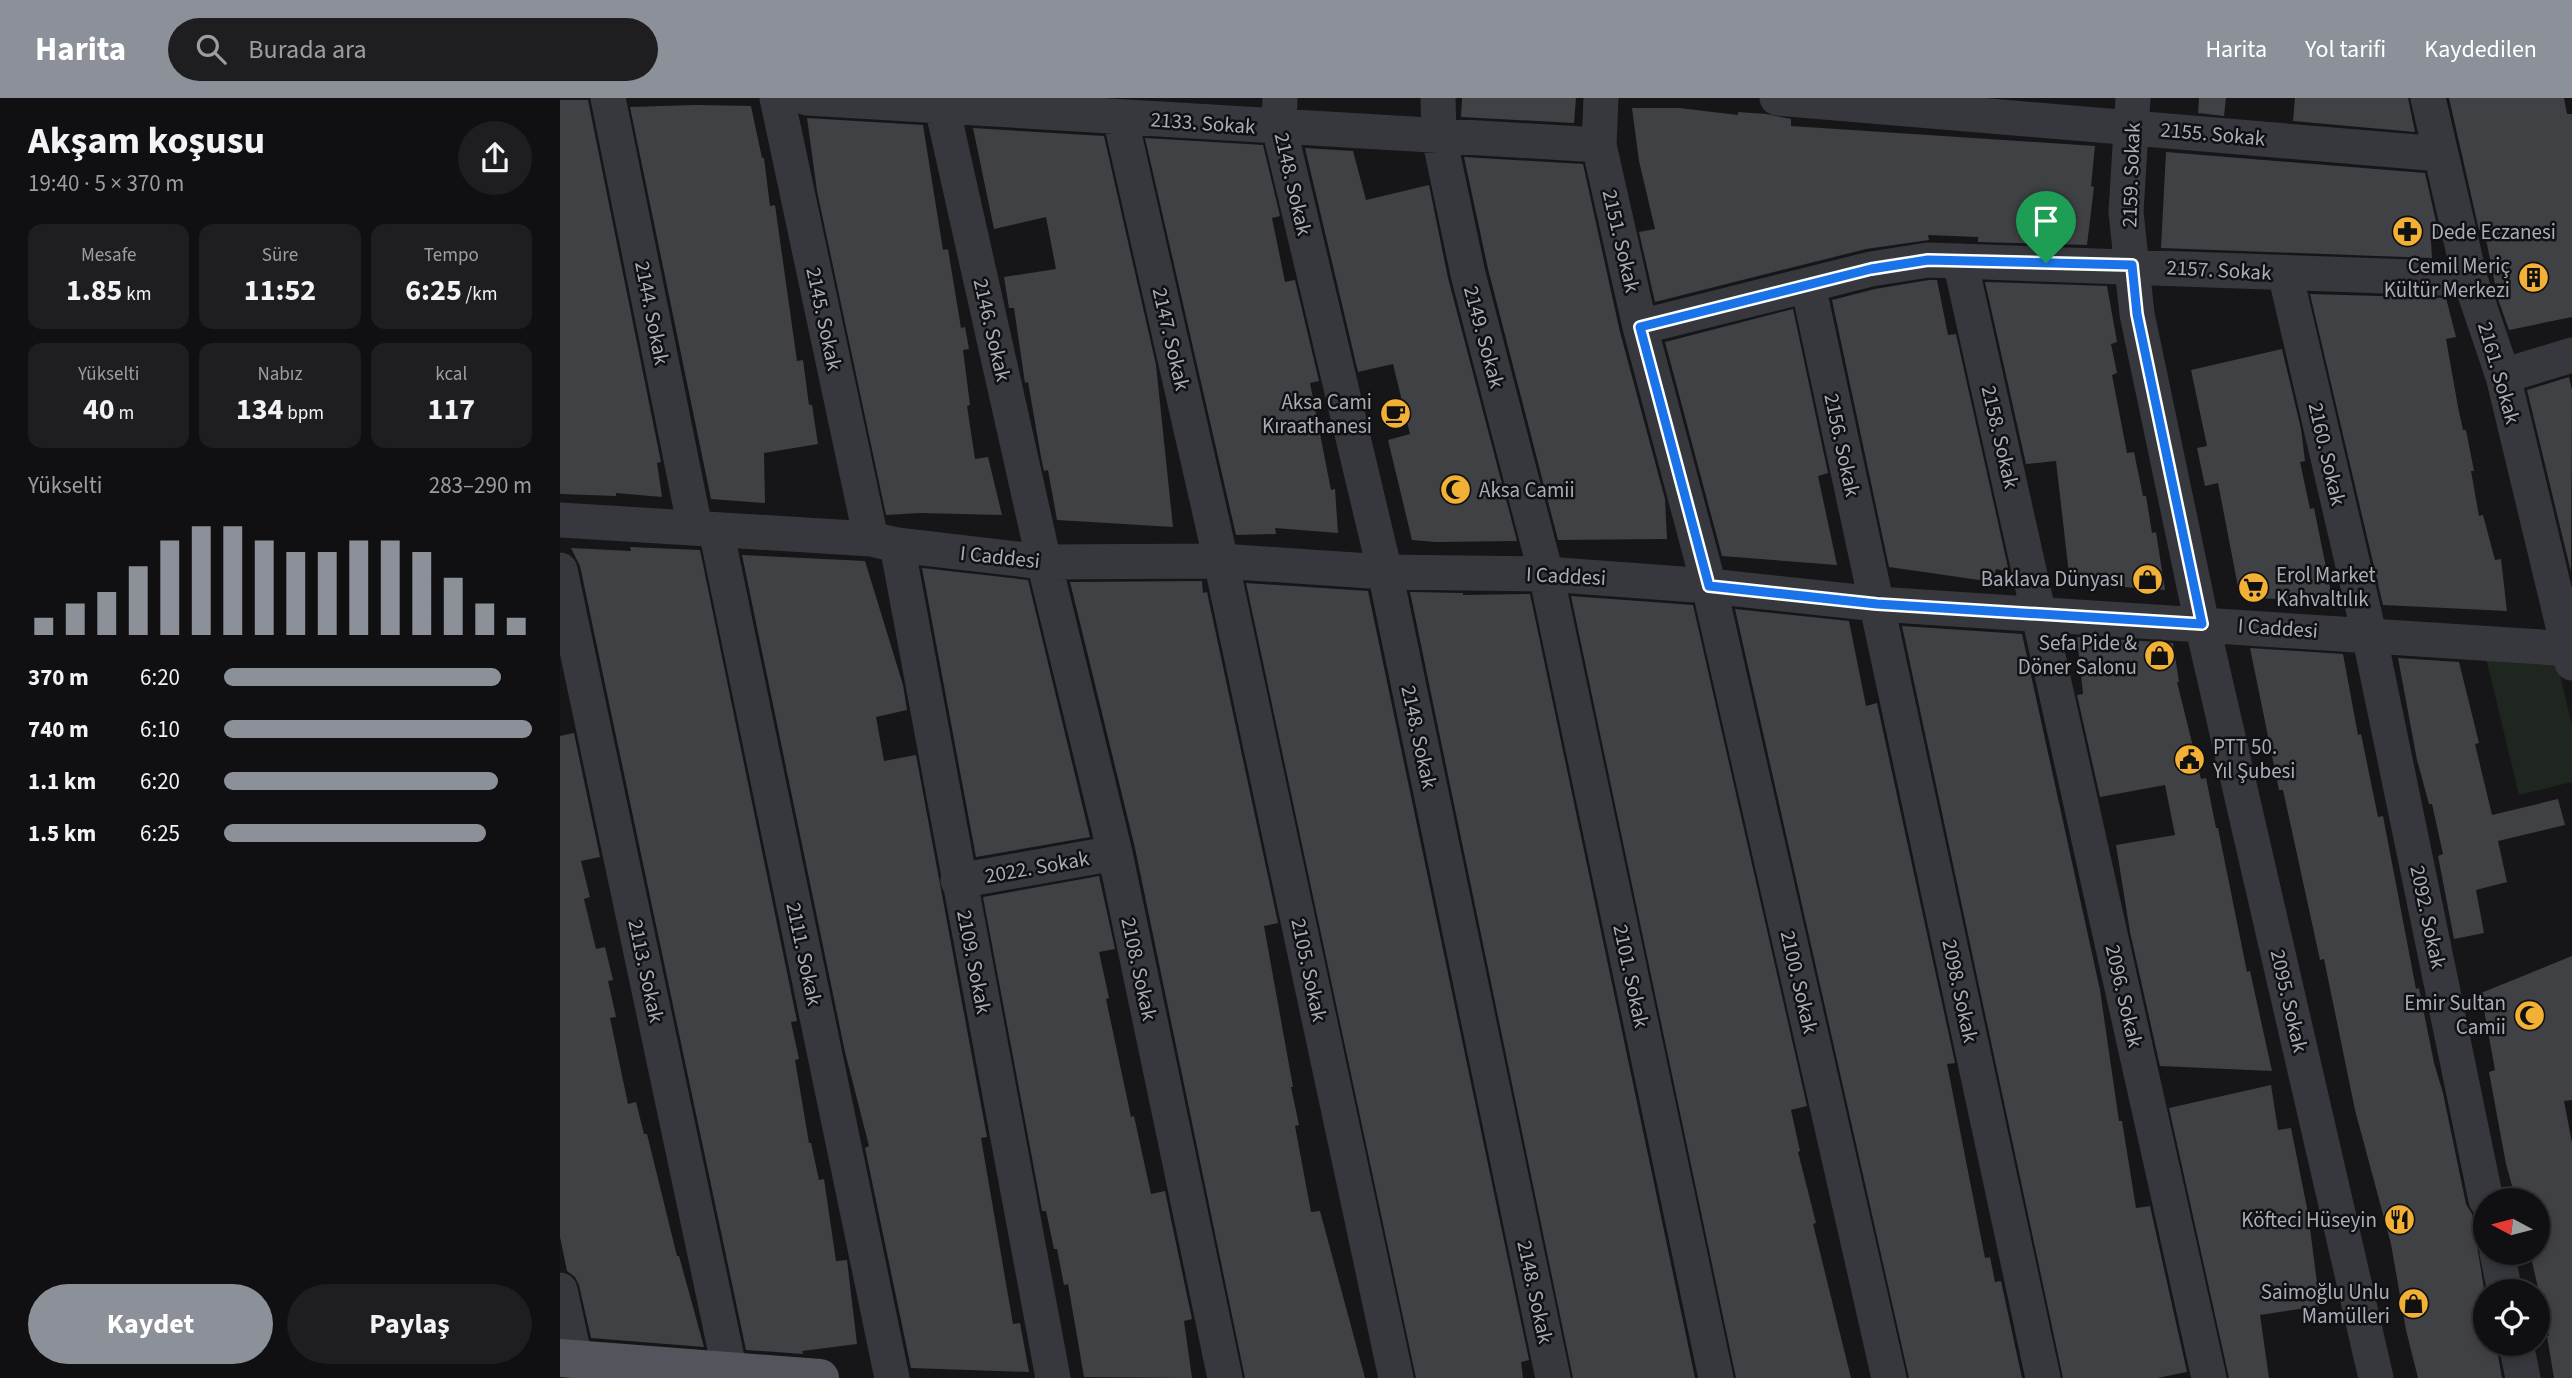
<!DOCTYPE html>
<html lang="tr">
<meta charset="utf-8">
<style>
:root{--surface:#101012;--page:#1e1e20;--text:#f1f3f6;--muted:#9c9d9f;--line:#303032;--accent:#8c9099}
body{margin:0;font-family:"Source Sans 3",sans-serif;background:var(--page);color:var(--text);height:100vh;display:flex;flex-direction:column;font-size:26px;white-space:nowrap}
*{box-sizing:border-box;margin:0}
p{font-size:23px;color:var(--muted)}
.icon{flex:none;width:38px;height:38px;fill:none;stroke:currentColor;stroke-width:2;stroke-linecap:round;stroke-linejoin:round}
.map{position:relative;flex:1;overflow:hidden}
.details{display:flex;flex-direction:column;background:var(--surface);width:560px}
.details>*{flex:none}
.needle{width:46px;rotate:277deg}
.tools{position:absolute;left:1913px;top:1090px;display:grid;gap:14px}
.tools a{display:grid;place-items:center;width:77px;height:77px;border-radius:50%;background:var(--surface);box-shadow:0 4px 10px #0003,0 0 0 2px var(--line);font-size:35px}
.pin{position:absolute;display:grid;place-items:center;width:60px;height:60px;color:#fff;margin:-72px -30px;border-radius:50% 50% 50% 0;rotate:-45deg;box-shadow:0 0 7px #0007}
.pin .icon{rotate:45deg}
.round{display:grid;place-items:center;flex:none;width:74px;height:74px;border-radius:37px;background:var(--page)}
.overview{display:flex;align-items:center;justify-content:space-between;height:119px;padding:0 28px}
h1{font-size:38px;font-weight:700;line-height:52px}
.metrics{display:grid;grid-template-columns:repeat(3,1fr);gap:10px;height:119px;padding:7px 28px}
.metrics div{display:grid;align-content:center;border-radius:14px;background:var(--page);text-align:center}
.metrics b{font-size:30px;font-weight:700}
.metrics small{font-size:19px;font-weight:400}
.metrics p{font-size:19px}
.chart{height:196px;padding:14px 28px}
.chart p{display:flex;justify-content:space-between}
.chart svg{width:100%;height:126px;margin-top:7px;stroke:var(--accent);stroke-width:6}
.primary-button{display:flex;gap:14px;margin-top:auto;padding:14px 28px}
.primary-button a{flex:1;height:80px;border-radius:42px;background:var(--accent);color:#fff;font-size:28px;font-weight:700;line-height:80px;text-align:center}
.primary-button a+a{background:var(--page);color:var(--text)}
ul{padding:0 28px;list-style:none;font-size:23px}
li{display:grid;grid-template-columns:112px 84px 1fr;align-items:center;height:52px}
li i{height:18px;border-radius:9px;background:var(--accent)}
header{display:flex;align-items:center;gap:42px;box-sizing:border-box;height:98px;padding:0 35px;background:var(--accent);color:#fff}
header strong{font-size:33px}
nav{display:flex;gap:38px;margin-inline-start:auto;font-size:24px}
.search{width:490px;height:63px;background:var(--page);display:flex;align-items:center;gap:18px;box-sizing:border-box;padding:0 24px;border-radius:38px;color:var(--muted);font-size:26px}
main{display:flex;flex:1;min-height:0}
.map>svg:first-child{display:block}
.green{fill:#1e261f}
.building{fill:#404145}
.lines{fill:none;stroke-linecap:round;stroke-linejoin:round}
.minor{stroke:#37383d;stroke-width:35}
.major{stroke:#53555c;stroke-width:38}
.route-casing{stroke:#fff;stroke-width:14}
.route{stroke:#1a73e8;stroke-width:9}
.labels{text-anchor:middle;stroke-width:5;stroke-linejoin:round;paint-order:stroke}
.street-label{font-size:21px;fill:#a8adb8;stroke:#111113}
.poi-label{font-size:21px;fill:#a8adb8;stroke:#111113;text-anchor:end}
</style>
<header>
<strong>Harita</strong>
<div class="search"><svg class="icon" aria-label="search" viewBox="0 0 24 24"><circle cx="10" cy="10" r="6"/><path d="M15 15l6 6"/></svg>Burada ara</div>
<nav><a>Harita</a><a>Yol tarifi</a><a>Kaydedilen</a></nav>
</header>
<main>
<section class="details">
<div class="overview"><div><h1>Akşam koşusu</h1><p>19:40 · 5 × 370 m</p></div><a class="round"><svg class="icon" aria-label="share" viewBox="0 0 24 24"><path d="M12 15V3M7 8l5-5 5 5M5 13v7h14v-7"/></svg></a></div>
<div class="metrics">
<div><p>Mesafe</p><b>1.85<small> km</small></b></div>
<div><p>Süre</p><b>11:52</b></div>
<div><p>Tempo</p><b>6:25<small> /km</small></b></div>
</div>
<div class="metrics">
<div><p>Yükselti</p><b>40<small> m</small></b></div>
<div><p>Nabız</p><b>134<small> bpm</small></b></div>
<div><p>kcal</p><b>117</b></div>
</div>
<div class="chart"><p><span>Yükselti</span>283–290 m</p>
<svg viewBox="0 0 160 44" preserveAspectRatio="none"><path d="M5 44V38M15 44V33M25 44V29M35 44V20M45 44V11M55 44V6M65 44V6M75 44V11M85 44V15M95 44V15M105 44V11M115 44V11M125 44V15M135 44V24M145 44V33M155 44V38"/></svg>
</div>
<ul>
<li><b>370 m</b>6:20<i style="width:90%"></i></li>
<li><b>740 m</b>6:10<i style="width:100%"></i></li>
<li><b>1.1 km</b>6:20<i style="width:89%"></i></li>
<li><b>1.5 km</b>6:25<i style="width:85%"></i></li>
</ul>
<div class="primary-button"><a>Kaydet</a><a>Paylaş</a></div>
</section>
<div class="map">
<svg width="2012" height="1280" viewBox="0 0 2012 1280">
<rect width="100%" height="100%" fill="#161618"/>
<path class="green" d="M1926 560 1993 565 1998 569 2012 627V684L1959 697Z"/>
<path class="building" d="M902 0H1016L1014 25 901 19Z
M1639 0H1666L1664 18 1638 15Z
M1735 0H1848L1855 34 1733 23Z
M1889 0H2004L2007 16H2012V219L1949 232 1938 201 1924 131 1919 132Z
M0 2H28L101 364 97 365 102 399 56 395V398L0 396Z
M136 7 191 8 202 60H204L210 108 215 107 237 263 243 262 249 307H252L258 346 204 355 205 405 151 401 70 9Z
M1072 10H1119L1178 17V14L1206 16 1231 21V28L1535 48 1531 88 1534 89 1527 147 1418 144V139L1368 137 1369 142 1306 151 1095 204 1079 134 1095 131 1079 63Z
M247 20 363 27 383 152 388 151 401 230 405 229 409 251 403 252 410 307 407 308 415 361 428 359 442 417 360 415 326 417 257 93Z
M413 30 544 38 596 267 613 429 497 422 488 372 484 373 481 359 468 284 465 285 454 210H449L444 179 496 171 486 119 434 131Z
M585 40 703 47 720 118 712 120 725 184 735 182 759 283 750 285 771 392 775 391 778 435 715 430 716 436 676 437Z
M745 50 793 53 806 102 869 87 888 180 957 443 876 444 852 442 828 342 850 336 833 266 798 274Z
M1606 54 1865 75 1880 141 1871 143 1872 160 1601 150Z
M904 59 1023 66 1060 234 1105 401 1107 441 998 442 928 171Z
M1369 182H1377L1388 237 1396 236 1449 474 1436 471 1433 484 1329 469 1272 202 1315 191Z
M1425 184 1547 188 1557 244 1551 246 1557 275 1552 277 1567 355 1574 354 1583 398H1586L1592 435 1596 434 1605 492 1550 488 1549 485H1510L1496 363 1466 366Z
M1750 196 1886 200 1896 239 1886 241 1898 309 1903 332H1906L1914 373H1911L1919 418 1923 417 1935 462 1941 461 1947 513 1823 507Z
M1233 211 1268 375 1258 378 1277 467 1162 458 1105 244Z
M1722 251 1741 331 1745 363 1740 364 1750 411 1754 410 1773 504 1680 499 1658 385 1645 388 1637 350 1647 348 1631 272Z
M2009 279 2012 292 2011 474 1967 292Z
M70 449 140 452 237 923 231 924 239 961 235 962 249 1045H251L259 1082 264 1081 276 1163 287 1162 297 1246 242 1253 243 1256 186 1252 20 468 11 450 71 453Z
M182 457 305 463 343 587 347 612 316 619 324 663 356 657 427 1039 421 1040 453 1226 460 1225 469 1274 351 1270 305 1050 309 1048 285 954Z
M362 470 468 482 530 739 416 759Z
M642 483 643 495 647 494 718 825 704 828 733 989H731L739 1027 735 1028 751 1114 760 1113 805 1280H685L575 750 510 484Z
M686 485 808 493 969 1262 961 1264 963 1280H856Z
M850 494 903 495V497L970 496 1135 1280H1013Z
M1011 498 1133 507 1247 1008 1231 1012 1240 1053 1238 1054 1256 1125 1253 1126 1291 1280H1176Z
M1175 511 1289 523 1306 608 1317 605 1395 965 1387 966 1425 1160 1430 1159 1435 1184 1441 1183 1462 1280H1349Z
M1342 528 1462 536 1540 892 1559 1023H1562L1576 1110 1590 1108 1627 1274 1597 1280H1503Z
M1517 539 1613 545 1619 584H1617L1641 681 1646 680 1656 730H1658L1687 874 1690 873 1712 973 1600 968 1570 834 1556 747 1615 737 1605 687 1540 699 1517 597 1523 596Z
M1690 550 1783 556 1798 637 1801 636 1818 719 1823 718 1856 891 1859 890 1874 965 1883 995 1906 1106 1912 1116 1925 1197V1246H1936L1942 1280H1858L1846 1232 1831 1146 1795 1012 1764 861 1760 862 1723 692H1719Z
M1838 560 1899 564 1919 645 1915 646 1932 717 1998 701 2005 727 1938 743 1947 784 1916 792 1924 835 1894 841 1878 758 1883 756 1872 706H1869L1857 662Z
M14 635 40 759 21 763 30 799 24 801 36 851 45 849 53 882 48 883 56 919 50 920 68 1006 76 1004 84 1036H87L117 1158H119L144 1249 31 1240 19 1187 15 1179 7 1173 0 1139V638Z
M539 778 555 851 539 854 549 900 546 901 571 1019 574 1018 591 1096 605 1093 632 1221 624 1223 632 1280 524 1279 508 1186 504 1187 497 1151H494L486 1113H482L423 799Z
M2012 858V1002L2004 1003 2012 1045V1280H1994L1987 1238H1989L1970 1155H1978V1102H1956L1946 1066 1929 974 1935 972 1921 895Z
M1711 987 1718 1032 1731 1030 1748 1115 1760 1208 1700 1217 1709 1280H1669L1609 1010Z"/>
<g class="lines">
<path class="minor" d="M48 0 135 430
M217 0 311 441
M247 0 1039 47
M380 0 484 464 555 755 665 1280
M720 0 719 29 825 474 993 1280
M878 0 879 39 908 176 986 476 1156 1280
M1041 0 1039 47 1080 229 1149 488 1329 1280
M1217 0 1880 56
M1573 0 1566 114 1577 216 1642 526 1816 1280
M1868 0 1910 181 1943 278 2012 565
M560 19 661 463 836 1280
M1400 163 1649 1280
M1725 175 1809 536 1926 1102
M1248 187 1483 1280
M1080 229 1311 171 1368 162 1910 181
M1943 278 2012 257
M0 422 311 441 337 447 484 464 661 463 825 474 986 476 1149 488 1317 506 2012 551
M156 432 332 1280
M337 447 493 1280
M0 472 170 1274
M398 783 555 755
M1937 1155 1945 1194
M0 1192 15 1261
M1956 1246 1963 1280"/>
<path class="major" d="M0 1260 260 1280"/>
</g>
<g class="lines">
<defs>
<path id="route" d="M1368 162 1572 167 1577 216 1642 526 1317 506 1149 488 1080 229 1311 171Z"/>
</defs>
<use href="#route" class="route-casing"/>
<use href="#route" class="route"/>
</g>
<defs>
<symbol id="pharmacy-disc" viewBox="-11 -11 22 22"><circle r="9.5" fill="#f2b134" stroke="#111113"/><path d="M-2-6h4v4h4v4h-4v4h-4v-4h-4v-4h4Z" fill="#111"/></symbol>
<symbol id="building-disc" viewBox="-11 -11 22 22"><circle r="9.5" fill="#f2b134" stroke="#111113"/><path d="M-4-6H4V6H1V3H-1V6H-4ZM-2.5-4.3h1.7v1.8h-1.7ZM.8-4.3h1.7v1.8H.8ZM-2.5-1h1.7V.8h-1.7ZM.8-1h1.7V.8H.8Z" fill="#111"/></symbol>
<symbol id="cafe-disc" viewBox="-11 -11 22 22"><circle r="9.5" fill="#f2b134" stroke="#111113"/><path d="M-5.5-4.5H6V0H3Q3 3.5 0 3.5H-2.5Q-5.5 3.5-5.5 0ZM3-3.2v2h1.7v-2ZM-6 4.5H4V6H-6Z" fill="#111"/></symbol>
<symbol id="mosque-disc" viewBox="-11 -11 22 22"><circle r="9.5" fill="#f2b134" stroke="#111113"/><path d="M3.5-4.9A6 6 0 1 0 3.5 4.9A5 5 0 1 1 3.5-4.9Z" fill="#111"/></symbol>
<symbol id="shop-disc" viewBox="-11 -11 22 22"><circle r="9.5" fill="#f2b134" stroke="#111113"/><path d="M-5-2.5h2.3a2.7 3.5 0 0 1 5.4 0H5L5.5 6h-11ZM-1.5-2.5h3a1.5 2.3 0 0 0-3 0Z" fill="#111"/></symbol>
<symbol id="supermarket-disc" viewBox="-11 -11 22 22"><circle r="9.5" fill="#f2b134" stroke="#111113"/><path d="M-6-5.5h2.5l.6 2H6L4.5 2H-2.5L-4.4-4H-6ZM-1.5 3.2a1.3 1.3 0 1 0 .1 0ZM3 3.2a1.3 1.3 0 1 0 .1 0Z" fill="#111"/></symbol>
<symbol id="civic-disc" viewBox="-11 -11 22 22"><circle r="9.5" fill="#f2b134" stroke="#111113"/><path d="M-.6-6.5H3V-4.5H.6V-3L4-1V1h2V6H-6V1h2V-1L-.6-3ZM-1.2 2.5V6h2.4V2.5Z" fill="#111"/></symbol>
<symbol id="restaurant-disc" viewBox="-11 -11 22 22"><circle r="9.5" fill="#f2b134" stroke="#111113"/><path d="M-5-6h1v4h1v-4h1v4h1v-4h1v5L-1.5 .5V6h-2V.5L-5-1ZM5-6V6H3V1.5H1.5Q1.5-4 5-6Z" fill="#111"/></symbol>
</defs>
<g fill-rule="evenodd">
<use href="#pharmacy-disc" x="1830" y="116" width="35" height="35"/>
<use href="#building-disc" x="1956" y="162" width="35" height="35"/>
<use href="#cafe-disc" x="818" y="298" width="35" height="35"/>
<use href="#mosque-disc" x="878" y="374" width="35" height="35"/>
<use href="#shop-disc" x="1570" y="464" width="35" height="35"/>
<use href="#supermarket-disc" x="1676" y="472" width="35" height="35"/>
<use href="#shop-disc" x="1582" y="540" width="35" height="35"/>
<use href="#civic-disc" x="1612" y="644" width="35" height="35"/>
<use href="#mosque-disc" x="1952" y="900" width="35" height="35"/>
<use href="#restaurant-disc" x="1822" y="1104" width="35" height="35"/>
<use href="#shop-disc" x="1836" y="1188" width="35" height="35"/>
</g>
<g class="labels">
<g class="street-label">
<text transform="translate(643 25) rotate(4)" y="7">2133. Sokak</text>
<text transform="translate(1653 36) rotate(5)" y="7">2155. Sokak</text>
<text transform="translate(1571 77) rotate(-88)" y="7">2159. Sokak</text>
<text transform="translate(733 86) rotate(77)" y="7">2148. Sokak</text>
<text transform="translate(1061 143) rotate(77)" y="7">2151. Sokak</text>
<text transform="translate(1659 172) rotate(3)" y="7">2157. Sokak</text>
<text transform="translate(92 215) rotate(79)" y="7">2144. Sokak</text>
<text transform="translate(264 221) rotate(78)" y="7">2145. Sokak</text>
<text transform="translate(432 232) rotate(77)" y="7">2146. Sokak</text>
<text transform="translate(924 239) rotate(75)" y="7">2149. Sokak</text>
<text transform="translate(611 241) rotate(77)" y="7">2147. Sokak</text>
<text transform="translate(1939 275) rotate(74)" y="7">2161. Sokak</text>
<text transform="translate(1440 339) rotate(77)" y="7">2158. Sokak</text>
<text transform="translate(1282 347) rotate(78)" y="7">2156. Sokak</text>
<text transform="translate(1767 356) rotate(77)" y="7">2160. Sokak</text>
<text transform="translate(440 459) rotate(6)" y="7">I Caddesi</text>
<text transform="translate(1006 478) rotate(3)" y="7">I Caddesi</text>
<text transform="translate(1718 530) rotate(4)" y="7">I Caddesi</text>
<text transform="translate(859 639) rotate(78)" y="7">2148. Sokak</text>
<text transform="translate(477 769) rotate(-10)" y="7">2022. Sokak</text>
<text transform="translate(1868 819) rotate(78)" y="7">2092. Sokak</text>
<text transform="translate(244 856) rotate(78)" y="7">2111. Sokak</text>
<text transform="translate(414 864) rotate(79)" y="7">2109. Sokak</text>
<text transform="translate(579 871) rotate(78)" y="7">2108. Sokak</text>
<text transform="translate(749 872) rotate(78)" y="7">2105. Sokak</text>
<text transform="translate(86 873) rotate(78)" y="7">2113. Sokak</text>
<text transform="translate(1071 878) rotate(78)" y="7">2101. Sokak</text>
<text transform="translate(1239 884) rotate(77)" y="7">2100. Sokak</text>
<text transform="translate(1400 893) rotate(78)" y="7">2098. Sokak</text>
<text transform="translate(1564 898) rotate(77)" y="7">2096. Sokak</text>
<text transform="translate(1729 903) rotate(77)" y="7">2095. Sokak</text>
<text transform="translate(975 1194) rotate(78)" y="7">2148. Sokak</text>
</g>
<g class="poi-label">
<text x="1871" y="141" text-anchor="start">Dede Eczanesi</text>
<text x="1950" y="175">Cemil Meriç<tspan x="1950" dy="24">Kültür Merkezi</tspan></text>
<text x="812" y="311">Aksa Cami<tspan x="812" dy="24">Kıraathanesi</tspan></text>
<text x="919" y="399" text-anchor="start">Aksa Camii</text>
<text x="1716" y="484" text-anchor="start">Erol Market<tspan x="1716" dy="24">Kahvaltılık</tspan></text>
<text x="1564" y="488">Baklava Dünyası</text>
<text x="1577" y="552">Sefa Pide &amp;<tspan x="1577" dy="24">Döner Salonu</tspan></text>
<text x="1653" y="656" text-anchor="start">PTT 50.<tspan x="1653" dy="24">Yıl Şubesi</tspan></text>
<text x="1946" y="912">Emir Sultan<tspan x="1946" dy="24">Camii</tspan></text>
<text x="1817" y="1129">Köfteci Hüseyin</text>
<text x="1830" y="1201">Saimoğlu Unlu<tspan x="1830" dy="24">Mamülleri</tspan></text>
</g>
</g>
</svg>
<div class="tools">
<a><svg class="needle" viewBox="-14 -14 28 28"><path d="M0-13l5 13h-10z" fill="#e53935"/><path d="M0 13l5-13h-10z" fill="#9c9d9f"/></svg></a>
<a><svg class="icon" aria-label="locate" viewBox="0 0 24 24"><circle cx="12" cy="12" r="6"/><path d="M12 2v4M12 18v4M2 12h4M18 12h4"/></svg></a>
</div>
<div class="pin" style="left:1486px;top:165px;background:#1e9e55"><svg class="icon" aria-label="arrive" viewBox="0 0 24 24"><path d="M6 21V4h12l-3 4 3 4H6"/></svg></div>
</div>
</main>
